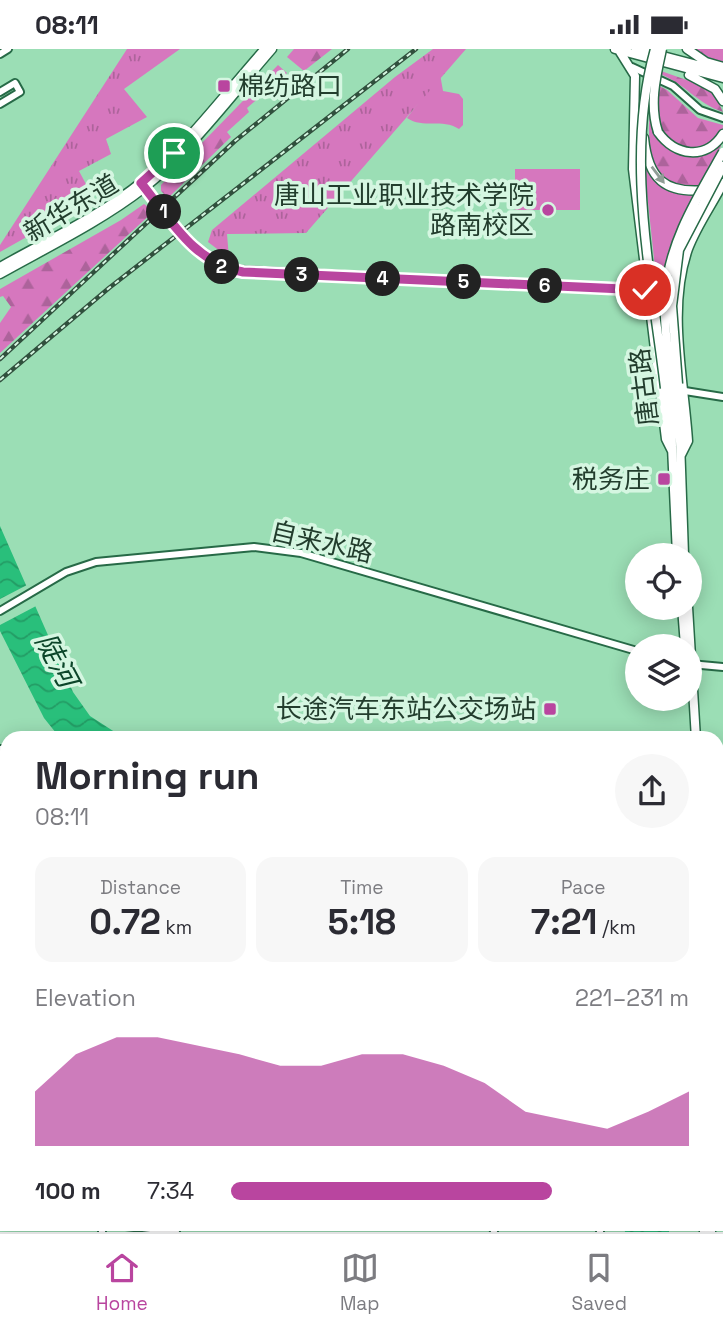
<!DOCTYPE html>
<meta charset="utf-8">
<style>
:root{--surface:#fff;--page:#f7f7f7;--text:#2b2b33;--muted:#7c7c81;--line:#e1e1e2;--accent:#b9459f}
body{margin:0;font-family:"Space Grotesk","Noto Sans SC",sans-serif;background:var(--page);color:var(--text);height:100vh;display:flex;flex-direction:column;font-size:26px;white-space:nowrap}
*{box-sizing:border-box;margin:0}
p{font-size:23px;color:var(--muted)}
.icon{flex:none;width:38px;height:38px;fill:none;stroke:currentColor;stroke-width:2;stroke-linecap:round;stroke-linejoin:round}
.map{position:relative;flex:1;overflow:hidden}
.panel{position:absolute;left:0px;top:682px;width:724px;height:500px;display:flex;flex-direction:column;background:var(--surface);border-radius:21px 21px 0 0;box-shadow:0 4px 18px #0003}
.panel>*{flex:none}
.tools{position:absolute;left:625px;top:494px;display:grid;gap:14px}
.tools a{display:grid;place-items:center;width:77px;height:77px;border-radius:50%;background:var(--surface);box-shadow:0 4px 18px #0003;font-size:35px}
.pin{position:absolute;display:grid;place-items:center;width:60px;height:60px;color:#fff;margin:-30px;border:4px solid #fff;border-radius:50%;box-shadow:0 2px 7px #0007}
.km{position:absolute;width:35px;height:35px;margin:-18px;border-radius:50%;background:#222;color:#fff;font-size:19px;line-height:35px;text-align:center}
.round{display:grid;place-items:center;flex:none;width:74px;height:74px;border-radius:37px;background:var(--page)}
.headline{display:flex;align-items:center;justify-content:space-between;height:119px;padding:0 35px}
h1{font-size:38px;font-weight:700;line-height:52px}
.figures{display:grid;grid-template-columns:repeat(3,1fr);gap:10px;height:119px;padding:7px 35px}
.figures div{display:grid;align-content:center;border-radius:18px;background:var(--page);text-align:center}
.figures b{font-size:35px;font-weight:700}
.figures small{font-size:19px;font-weight:400}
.figures p{font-size:19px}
.chart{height:196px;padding:14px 35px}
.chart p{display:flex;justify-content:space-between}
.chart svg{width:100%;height:126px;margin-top:7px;fill:var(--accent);opacity:.7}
ul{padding:0 35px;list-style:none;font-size:23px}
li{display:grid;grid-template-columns:112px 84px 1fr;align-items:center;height:52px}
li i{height:18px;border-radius:9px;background:var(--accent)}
.status{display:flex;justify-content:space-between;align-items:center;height:49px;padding:0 35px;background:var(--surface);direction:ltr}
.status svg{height:19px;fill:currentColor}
.dock{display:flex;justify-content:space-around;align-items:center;height:98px;border-top:2px solid var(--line);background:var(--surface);font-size:19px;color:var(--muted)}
.dock a{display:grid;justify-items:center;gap:4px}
.dock .current{color:var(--accent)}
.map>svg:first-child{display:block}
.green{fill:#d677be}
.forest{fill:url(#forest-firs)}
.park{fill:url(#park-tufts)}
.water{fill:url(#water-waves)}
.pier{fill:#9bdeb5}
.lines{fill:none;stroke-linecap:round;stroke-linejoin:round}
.minor-casing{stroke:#276a47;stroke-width:10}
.major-casing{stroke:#276a47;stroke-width:11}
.minor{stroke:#fff;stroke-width:6}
.major{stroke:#fff;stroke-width:8}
.rail-casing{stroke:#30503d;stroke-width:4.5}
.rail{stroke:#d5f6e1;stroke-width:2;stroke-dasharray:5;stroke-linecap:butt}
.major-bridge-casing{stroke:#276a47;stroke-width:11;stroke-linecap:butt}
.major-bridge{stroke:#fff;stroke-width:8}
.oneway{fill:#909e96}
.route-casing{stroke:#fff;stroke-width:14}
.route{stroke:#b9459f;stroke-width:9}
.poi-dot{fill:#b9459f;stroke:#d5f6e1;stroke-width:2.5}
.labels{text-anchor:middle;stroke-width:7;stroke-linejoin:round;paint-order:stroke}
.poi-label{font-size:26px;fill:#223d2d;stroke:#d5f6e1;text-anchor:end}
.street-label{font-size:26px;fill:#223d2d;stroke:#d5f6e1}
.water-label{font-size:28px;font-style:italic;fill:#0c462a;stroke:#d5f6e1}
</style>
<div class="status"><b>08:11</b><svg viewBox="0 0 49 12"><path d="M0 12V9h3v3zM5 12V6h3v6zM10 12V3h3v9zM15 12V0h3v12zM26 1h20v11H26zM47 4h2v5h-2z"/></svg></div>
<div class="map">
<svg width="723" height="1183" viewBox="0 0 723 1183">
<defs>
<pattern id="forest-firs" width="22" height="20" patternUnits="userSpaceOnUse" patternTransform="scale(1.75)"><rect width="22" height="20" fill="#d677be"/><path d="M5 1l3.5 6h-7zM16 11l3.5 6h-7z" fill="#ad639b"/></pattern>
<pattern id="park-tufts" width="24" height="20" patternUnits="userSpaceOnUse" patternTransform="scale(1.75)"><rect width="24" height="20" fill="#d677be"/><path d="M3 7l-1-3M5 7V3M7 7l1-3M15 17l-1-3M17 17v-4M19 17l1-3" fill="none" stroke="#ad639b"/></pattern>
<pattern id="water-waves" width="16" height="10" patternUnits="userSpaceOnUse" patternTransform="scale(1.75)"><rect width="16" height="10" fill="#29bf7b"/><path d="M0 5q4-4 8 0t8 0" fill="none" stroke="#239c65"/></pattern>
</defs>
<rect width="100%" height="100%" fill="#9bdeb5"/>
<path class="green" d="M440 25 443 42 459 45 463 50V76L459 80C442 69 423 80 407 69Z
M644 116 662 139 694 146C673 186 661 220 660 265Z
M515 120H580V161H515Z
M0 1044H7V1131H0Z"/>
<path class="forest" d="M294 0H332L304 22 287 8Z
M692 0H723V15Z
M278 16 287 24 247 59 249 63 227 83 231 88 168 149 161 142V136Z
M661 22 712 40 723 63C698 55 684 34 660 25Z
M654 34 667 41 698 69 723 76 721 97 697 140 665 134C643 105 648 68 654 34Z
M144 155 154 162 0 304V274L11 258 3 247 0 248V240L121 171Z"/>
<path class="park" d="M127 0H180L124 40 147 68 106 90 111 105 79 122 94 150 0 203V196Z
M433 0H466L306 184 227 185 229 209 208 193 212 181 395 28Z"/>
<path class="water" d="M0 477 73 643 90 667 124 689H60L44 669 0 582Z
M624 1176H668L669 1183H625Z"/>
<path class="pier" d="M29 535 38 556 0 576V550Z"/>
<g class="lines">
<defs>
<path id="minor" d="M0 5 8 0
M632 18 673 37 700 61 723 69
M0 43 15 34 20 43 0 55
M142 135 192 197 226 220 645 241
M685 342 723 348
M0 562 66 523 96 513 254 498 301 504 637 602
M690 615 723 618
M0 700H7
M0 830H7
M0 929H7
M718 1064H723
M0 1168 7 1169
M102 1176V1183
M117 1176 176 1183
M493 1176 494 1183
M600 1176V1183"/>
<path id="major" d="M615 0 723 29
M636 0 723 23
M687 0 706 13 723 18
M620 3 635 27 633 120 666 390 672 402
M689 26 715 40 723 52
M658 83C675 107 706 112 723 85
M644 89C648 130 665 145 706 141
M0 218C48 191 100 167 143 132 188 95 224 46 263 2
M0 225C48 198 100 173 144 139 192 100 231 47 272 0
M678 335 684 506
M671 337 672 397
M665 339 669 371
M672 398 677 506
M681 406 688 392C684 330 667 259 688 200 697 176 712 156 723 134
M682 558 685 597
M688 558 696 690
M704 1176V1183
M711 1176V1183"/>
</defs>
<use href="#minor" class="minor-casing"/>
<use href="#major" class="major-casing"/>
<use href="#minor" class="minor"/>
<use href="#major" class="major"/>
<defs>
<path id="rail" d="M0 310 235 92 348 0
M0 331 109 239 416 0"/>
</defs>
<use href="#rail" class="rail-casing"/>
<use href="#rail" class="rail"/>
<defs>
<path id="major-bridge" d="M655 0C624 110 652 228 665 339
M658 83C649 55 656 27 662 0
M678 335 672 257 679 201 723 117
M671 337C669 307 663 276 665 246 669 193 697 149 723 103"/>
</defs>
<use href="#major-bridge" class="major-bridge-casing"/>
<use href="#major-bridge" class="major-bridge"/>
</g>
<defs><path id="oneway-solid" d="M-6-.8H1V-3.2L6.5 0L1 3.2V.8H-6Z" transform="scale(1.75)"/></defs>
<use class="oneway" href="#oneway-solid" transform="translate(658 126) rotate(53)"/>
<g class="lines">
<defs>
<path id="route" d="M174 104 141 134C170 170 194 214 243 223L645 241"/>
</defs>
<use href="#route" class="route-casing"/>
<use href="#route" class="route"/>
</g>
<g class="poi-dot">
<rect x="217" y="30" width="14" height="14" rx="3.5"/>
<circle cx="548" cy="161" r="7"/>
<rect x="657" y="423" width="14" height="14" rx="3.5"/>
<rect x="543" y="653" width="14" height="14" rx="3.5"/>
</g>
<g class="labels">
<g class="poi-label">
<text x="238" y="46" text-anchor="start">棉纺路口</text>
<text x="534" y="155">唐山工业职业技术学院<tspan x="534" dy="30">路南校区</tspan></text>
<text x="650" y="439">税务庄</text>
<text x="536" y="669">长途汽车东站公交场站</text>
</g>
<g class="street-label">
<text transform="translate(71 159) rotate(-31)" y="9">新华东道</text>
<text transform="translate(644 338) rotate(-97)" y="9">唐古路</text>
<text transform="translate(322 493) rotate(13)" y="9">自来水路</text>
</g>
<g class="water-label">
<text transform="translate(57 611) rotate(62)" y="10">陡河</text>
</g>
</g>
</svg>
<div class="tools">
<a><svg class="icon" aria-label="locate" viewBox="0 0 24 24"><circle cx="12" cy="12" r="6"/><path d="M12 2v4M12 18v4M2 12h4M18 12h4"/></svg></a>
<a><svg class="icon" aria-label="layers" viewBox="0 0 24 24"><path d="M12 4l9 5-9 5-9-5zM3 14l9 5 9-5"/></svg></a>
</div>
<div class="pin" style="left:174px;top:104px;background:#1e9e55"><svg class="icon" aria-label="arrive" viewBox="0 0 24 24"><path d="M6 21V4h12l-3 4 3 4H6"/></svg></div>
<div class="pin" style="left:645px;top:241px;background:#d93025"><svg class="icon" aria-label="check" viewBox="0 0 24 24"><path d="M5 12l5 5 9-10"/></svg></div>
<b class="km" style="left:164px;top:163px">1</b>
<b class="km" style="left:222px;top:218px">2</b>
<b class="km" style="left:302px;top:226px">3</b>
<b class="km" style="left:383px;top:230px">4</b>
<b class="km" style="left:464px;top:233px">5</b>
<b class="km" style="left:545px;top:237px">6</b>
<section class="panel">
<div class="headline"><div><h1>Morning run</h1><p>08:11</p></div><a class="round"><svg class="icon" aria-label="share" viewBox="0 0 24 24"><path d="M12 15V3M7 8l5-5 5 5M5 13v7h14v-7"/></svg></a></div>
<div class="figures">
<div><p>Distance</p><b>0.72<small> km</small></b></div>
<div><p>Time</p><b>5:18</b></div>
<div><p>Pace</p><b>7:21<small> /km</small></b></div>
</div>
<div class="chart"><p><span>Elevation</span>221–231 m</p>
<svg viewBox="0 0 160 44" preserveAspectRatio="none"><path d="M0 44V25L10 12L20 6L30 6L40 9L50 12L60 16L70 16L80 12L90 12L100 16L110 22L120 32L130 35L140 38L150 32L160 25V44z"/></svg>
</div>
<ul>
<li><b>100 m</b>7:34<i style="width:70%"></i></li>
</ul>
</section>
</div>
<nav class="dock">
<a class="current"><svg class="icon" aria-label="home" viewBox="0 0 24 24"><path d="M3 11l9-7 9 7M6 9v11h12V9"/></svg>Home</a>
<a><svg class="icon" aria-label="map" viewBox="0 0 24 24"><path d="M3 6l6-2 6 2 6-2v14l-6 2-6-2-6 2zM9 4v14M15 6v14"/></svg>Map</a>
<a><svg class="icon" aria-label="saved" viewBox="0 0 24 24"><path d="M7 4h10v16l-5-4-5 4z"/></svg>Saved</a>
</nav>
